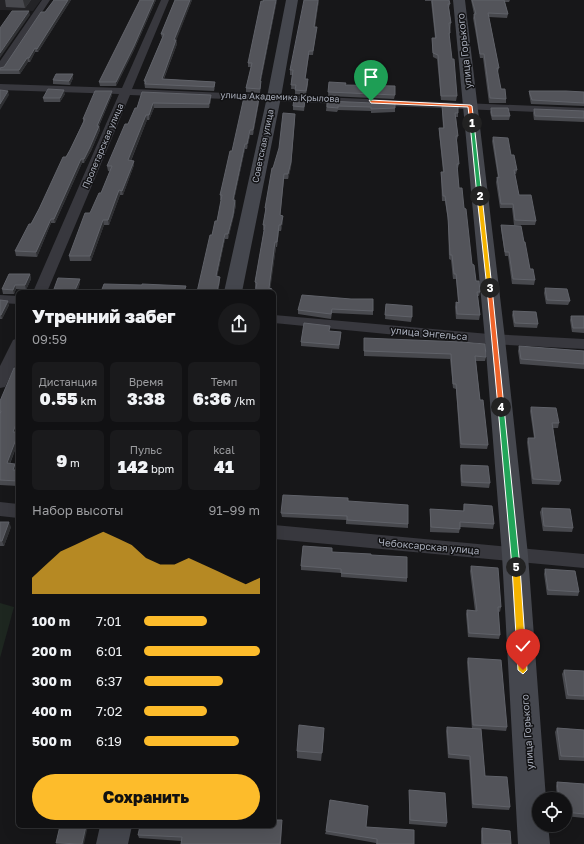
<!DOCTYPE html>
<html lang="ru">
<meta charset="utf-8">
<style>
:root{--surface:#111113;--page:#1a1a1c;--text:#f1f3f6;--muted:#9c9da0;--line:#303133;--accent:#fdbc2b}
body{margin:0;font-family:"Golos Text",sans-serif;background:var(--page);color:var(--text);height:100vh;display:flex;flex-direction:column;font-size:15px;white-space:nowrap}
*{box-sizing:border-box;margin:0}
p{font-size:13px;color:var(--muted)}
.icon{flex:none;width:22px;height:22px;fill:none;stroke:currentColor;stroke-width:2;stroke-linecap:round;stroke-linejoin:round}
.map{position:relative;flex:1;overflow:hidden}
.details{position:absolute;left:16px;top:290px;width:260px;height:538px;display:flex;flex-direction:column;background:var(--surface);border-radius:6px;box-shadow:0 4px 16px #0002,0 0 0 1px var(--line)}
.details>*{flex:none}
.controls{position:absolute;left:532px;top:792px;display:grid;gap:8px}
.controls a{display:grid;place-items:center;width:40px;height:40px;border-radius:50%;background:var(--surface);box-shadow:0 4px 16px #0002,0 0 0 1px var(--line);font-size:20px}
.pin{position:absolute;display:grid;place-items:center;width:34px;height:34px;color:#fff;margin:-41px -17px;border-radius:50% 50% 50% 0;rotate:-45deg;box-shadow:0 0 4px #0007}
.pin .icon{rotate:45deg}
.km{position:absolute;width:20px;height:20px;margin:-10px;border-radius:50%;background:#222;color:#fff;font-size:11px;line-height:20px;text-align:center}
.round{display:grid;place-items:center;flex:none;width:42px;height:42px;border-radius:21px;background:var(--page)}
.headline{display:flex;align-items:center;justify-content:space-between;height:68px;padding:0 16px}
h1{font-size:18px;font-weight:800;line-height:30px}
.metrics{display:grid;grid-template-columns:repeat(3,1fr);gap:6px;height:68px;padding:4px 16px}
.metrics div{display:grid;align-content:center;border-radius:6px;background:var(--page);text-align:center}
.metrics b{font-size:17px;font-weight:800}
.metrics small{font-size:11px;font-weight:400}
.metrics p{font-size:11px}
.chart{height:112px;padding:8px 16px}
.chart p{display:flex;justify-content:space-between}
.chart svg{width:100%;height:72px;margin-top:4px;fill:var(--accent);opacity:.7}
.cta{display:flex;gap:8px;margin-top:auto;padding:8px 16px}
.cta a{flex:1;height:46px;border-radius:24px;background:var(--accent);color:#111;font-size:16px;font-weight:800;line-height:46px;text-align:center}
ul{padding:0 16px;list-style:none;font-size:13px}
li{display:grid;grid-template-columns:64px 48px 1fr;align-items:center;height:30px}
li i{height:10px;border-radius:5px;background:var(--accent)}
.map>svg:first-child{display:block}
.built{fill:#232326}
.green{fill:#1e2720}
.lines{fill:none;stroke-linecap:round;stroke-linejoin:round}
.street{fill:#38383e;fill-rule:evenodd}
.secondary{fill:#45474e;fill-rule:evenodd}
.wall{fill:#48494e}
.shaded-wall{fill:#303134}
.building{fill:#53545a;stroke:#606269}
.split-1{fill:#f0652b;stroke:#fff}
.split-2{fill:#22a559;stroke:#fff}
.split-3{fill:#f5b400;stroke:#fff}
.split-4{fill:#f0652b;stroke:#fff}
.split-5{fill:#22a559;stroke:#fff}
.split-6{fill:#f5b400;stroke:#fff}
.labels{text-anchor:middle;stroke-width:3;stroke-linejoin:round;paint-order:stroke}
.far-street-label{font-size:9px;fill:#a8adba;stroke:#121214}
.street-label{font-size:10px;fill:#a8adba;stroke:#121214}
</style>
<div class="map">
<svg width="584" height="844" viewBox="0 0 584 844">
<rect width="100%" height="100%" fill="#171719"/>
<path class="built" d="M0 0H41L33 11 0 10Z"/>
<path class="green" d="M0 603 14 607 0 658Z"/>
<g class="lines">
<path class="street" d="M42 0H50L4 70 0 71V61Z
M161 0H169L132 89 584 108V114L130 95 47 292H33L119 94 0 90V84L122 88Z
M0 295 18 296V304L0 303Z
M274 315 489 334 584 339V349L489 344 274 323Z
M18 338V360L5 387 0 388V366L13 340Z
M0 502 18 504V518L0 516Z
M274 525 584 554V568L274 539Z"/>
<path class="secondary" d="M286 0H298L281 97 242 292H224L267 97Z
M453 0H465L505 339 528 555 546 799H539V825H548L550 844H518L502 555 485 339Z
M100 826H132L128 844H96Z"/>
</g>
<path class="wall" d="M5 0H31L25 8 6 7Z
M54 0H71L38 52H35L30 62H28L20 74H0V68L4 67Z
M140 0H156L134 50 116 86H100L99 82Z
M175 0H192L176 40 177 44 164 79 215 82V86L214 91 145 88 144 81 162 38 161 34Z
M277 0 261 81V85L260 93 246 92V88L251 67H248V63Z
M319 0 315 27H317L316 31 313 55H309L305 79 308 84 306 95 295 94V89H291L292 75H290V70Z
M425 0H449L450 4 449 8 451 23 450 33 449 37 457 96 456 101 441 100 437 59 433 57 432 42V38H435L431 1H425Z
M471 0H510L509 2H505L508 14 507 18 489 17 499 68 498 72H497L501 89 506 99V103H489L483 58H480L473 18 474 14Z
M73 74V78L70 85 53 84V80Z
M329 82 395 95 394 99 328 96Z
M529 91 584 92V106L531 104 529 94Z
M142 92 211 100 209 108H154L149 120H147L131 161H134V165L123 195H120L109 225H104L91 261H70L69 256 101 193 110 171H108L107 166 128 124 137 108Z
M65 94 60 102H44L43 98Z
M112 95 99 126 100 130 91 151 84 163H82L55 223H51L37 257 16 256 15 251 31 224 66 157 70 150 83 122V119Z
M259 98V102L253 135H250L247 149H245L234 200H235L236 205 233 219 228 239H225L217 277H220V281L218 292H197L212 235 217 221 221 200H220V195L232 151Z
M327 101 395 108V112L371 113V111L338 110 337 112 326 111Z
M305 104 304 111 293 110V106Z
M442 106 458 113V117H456L458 136 457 140 459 164 458 168H457L459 188 464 208 472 264 476 281 480 292 479 296H478L480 315 479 320 456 319 455 307 456 302 458 303 456 279H453L451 260 449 259 448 221 445 201H442L441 176V172H443L439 132V128H443L442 110Z
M491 108 510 116 509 120H492L490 112Z
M534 109 584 111V122L534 120 533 113Z
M295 118 291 167 288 179H284L280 215 283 216V221L281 231H279L277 247H276L270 288 272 289V292H255L256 288H255V282L264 230H263V225L265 213V208L273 168Z
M493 137 511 155 517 170 516 174H515L519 195 536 221 535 225H514L512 208H500L496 182 497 177 498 178 492 141Z
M501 225 524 242 530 269 535 280 534 285 512 284 508 256H505L501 229Z
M30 274 31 279 26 290 16 289 14 294H3L2 289Z
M80 283 77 292H54V289Z
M545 288 570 301 568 305 546 304 544 293Z
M351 299H373V315L332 313 331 319 298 314V310Z
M0 300 9 305 2 319H0Z
M386 304 412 317 411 322 385 319Z
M513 311 538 324 537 328 514 327 512 315Z
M571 316H584V333L572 332 570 320Z
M330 331 341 336 339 349 301 346V342Z
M364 338 486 357 485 361H476L480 400 488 445 487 449 460 448 456 389 453 388 450 359 364 356Z
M519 346 584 351V369L520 364 518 351Z
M0 401 18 427 16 432H18V442L10 464 16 468V470H18V486L0 485Z
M531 407 559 423 558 428H553L561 481 559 485 532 484 527 442 528 438H534L530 411Z
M461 465 490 483 489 488 461 486 460 469Z
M348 501 408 524V528L346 524V520L282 517 281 513Z
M464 504 494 524 493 529 460 527 459 533 430 532V509L463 511Z
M542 508 573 528 572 532 543 531 540 512Z
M0 522 11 527 4 546H0Z
M332 552 371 555 407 578V582L341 577V573L301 570V566Z
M471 566 501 607 500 612 498 611 500 635 499 639 468 637 466 614 467 610 475 611 470 571Z
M545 569 579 592 578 596 547 595 544 574Z
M468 658 507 727 506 731 481 729 485 776 510 807 509 810 472 808 469 760 448 758 446 731 447 727 472 729 467 662Z
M564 670 584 671V700L566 699 562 674Z
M557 728 584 730V761L559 760 555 732Z
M324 735 321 761 297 758V751Z
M557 782 584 784V818L565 816V799H557L556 786Z
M409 790 447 823 446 827 409 824Z
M282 824 281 844H181V841L139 838 138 835Z
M366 827 414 844H376V843L325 834 326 831Z
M482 828 511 844H481V831Z"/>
<path class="shaded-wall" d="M23 0H31L25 8Z
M68 0H71L38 52 37 49Z
M154 0H156L134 50 116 86V82Z
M190 0H192L175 44 174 40Z
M276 0H277L260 85V81Z
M318 0H319L314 31V27Z
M29 11 30 15 0 58V53Z
M176 40 177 44 162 83V79Z
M35 48V52L30 62 29 58Z
M309 51V55L305 83V79Z
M27 58 28 62 20 74 19 70Z
M73 74V78L70 85 69 81Z
M215 82V86L214 91V87Z
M64 90 65 94 60 102V98Z
M8 91 9 95 0 110V104Z
M112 91V95L97 130V126Z
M211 95V100L209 108V104Z
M259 98V102L253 135V130Z
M153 103 154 108 149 120V115Z
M295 114 291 167 288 179V174Z
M146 115 147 120 129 165 128 160Z
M99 126 100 130 91 151 84 163V159Z
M250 130V135L247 149V144Z
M245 144V149L233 205V200Z
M81 159 82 163 55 223 54 219Z
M134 161V165L123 195 122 191Z
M284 174V179L280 220V215Z
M119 190 120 195 109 225 108 220Z
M235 200 236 205 233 219 228 239V234Z
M283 216V221L281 231V225Z
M51 219V223L37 257 36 252Z
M103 220 104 225 91 261 90 256Z
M279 225V231L277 247V242Z
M225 234V239L216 281V276Z
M275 242 276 247 270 292 269 288Z
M30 274 31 279 26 290 25 285Z
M220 277V281L218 292H217Z
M80 279V283L77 292H76L75 290Z
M15 285 16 289 14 294 13 290Z
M8 301 9 305 2 319 1 315Z
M18 419V427L14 436 13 432Z
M18 434V442L8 468 7 463Z
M15 464 16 468 14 474 13 470Z
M9 522 11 527 4 546 2 541Z
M86 826H88L84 844H82Z"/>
<path class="building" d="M54 0H68L37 49 35 48 29 58H27L19 70H0V68L4 67 41 12H45Z
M140 0H154L134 46 116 82H99Z
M175 0H190L174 40H176L162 79 215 82 214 87 145 84 146 81H144L164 34H161Z
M263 0H276L260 81H261L260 89 246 88 252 63H248L261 1 263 2Z
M304 0H318L314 27H317L313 51H309L305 79H308L306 91 295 90 296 85H291L293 70H290Z
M432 0H449L450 4H448L451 23H449L450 33H449L452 59H454L457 96H441L438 55 433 53 432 38H436Z
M472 0H504L508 14 488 13 499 68H497L501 89H505L506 99 490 98 484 54H480L474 14H476Z
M12 11H29L0 53V28Z
M56 74H73L69 81 53 80Z
M329 82 346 83 345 85 395 86V95L328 92Z
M48 89 64 90 60 98H43Z
M0 90 8 91 0 104Z
M95 91H112L97 126H99L90 147 84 159H81L54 219H51L36 252 15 251 29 224H31L39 209 63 157H66L70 150 85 119H83Z
M529 91H566L584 92V103L532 100Z
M142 92 211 95 209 104 153 103 149 115H146L128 160 134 161 122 191 119 190 108 220H103L90 256H69L85 213H90L99 193H101L112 166H107L125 124H128L135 108H137Z
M244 97 259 98 253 130H250L247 144H245L233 200H235L233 215 228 234H225L216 276 220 277 217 292H197L210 235H212L215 221H217L222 195H220L223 182 230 151H232Z
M294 99 305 100 304 107 293 106Z
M327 101 395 104V108L371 109V107L338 106V108L327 107Z
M442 106H458V113H455L458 136H456L459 164H457L459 188H462L464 208 466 209 472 264 474 265 476 281H479L480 292H477L480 315 457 314 456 302 459 303 456 274H454L452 255H450L448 217 445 196H443L441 172H444L439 128H444Z
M491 108H508L510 116H492Z
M534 109 584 111V118L535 116Z
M283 113 295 114 291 162 288 174H284L280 215 283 216 281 225H279L277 242H275L269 288 272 289 271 292H255L257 283 255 282 265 225H263L266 208H265L272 168H273L279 148Z
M493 137 508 138 511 155H514L517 170H514L519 195H531L536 221 515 220 513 204H501L497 177 499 178Z
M501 225 521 226 524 242H525L530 269H533L535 280 513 279 509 252H505Z
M9 274H30L25 285H15L13 290 2 289Z
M58 278 80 279 75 290 54 289Z
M104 284 142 285V284L186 286 184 292H101Z
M545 288 567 289 570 301 547 300Z
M302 295 351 299H373V311L332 309 331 314 298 310Z
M0 300 8 301 1 315H0Z
M386 304 412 306V317L385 315Z
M513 311 536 312 538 324 515 323Z
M571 316H584V328H573Z
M304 323 330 326 329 331 341 332 339 345 301 342Z
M364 338 462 342 485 344 486 357 475 356 480 400H483L488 445 461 444 456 384H453L451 354 364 351Z
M519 346 584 351V364L521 359Z
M14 368H18V419L13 432H18V434L7 463 15 464 13 470H18V481L0 480V414L1 411H0V401Z
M531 407 556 408 559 423H552L561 481 533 479 528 438H535Z
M461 465 488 466 490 483 462 482Z
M283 495 348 498V501L408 505V524L347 520V516L281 513Z
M464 504 492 506 494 524 460 522V529L431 527 430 509 464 511Z
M542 508 570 509 573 528 544 526Z
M0 522H9L2 541H0Z
M303 546 332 548V552L371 554V555L407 557V578L341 573V569L301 566Z
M471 566 498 568 501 607H498L500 635 469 633 467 610 477 611Z
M545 569 575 571 579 592 548 590Z
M468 658 501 660 507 727 473 725Z
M564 670 584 671V696L568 695Z
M299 725 324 728 322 753 297 751Z
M447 727 481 729 485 776 507 777 510 807 473 804 470 756 449 754Z
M557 728 584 730V757L561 756Z
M557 782 584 784V814L565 812V799H559Z
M409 790 445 793 447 823 410 820Z
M330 800 368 806 366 827 414 830V844H377V839L326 831Z
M274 820H282L280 844H181L182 837 138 835 140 826H274Z
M60 826H86L82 844 56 843Z
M482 828 510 831 511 844H483Z"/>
<path class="split-1" d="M369 100 470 105 472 106 474 123 472 124 470 123 468 107 371 103Z"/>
<path class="split-2" d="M472 121 474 123 482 196 480 197 477 196 470 123Z"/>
<path class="split-3" d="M480 194 482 196 492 288 490 290 487 288 477 196Z"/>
<path class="split-4" d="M490 286 492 288 504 407 501 409 498 407 487 288Z"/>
<path class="split-5" d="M501 405 504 407 520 567 516 570 512 567 498 407Z"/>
<path class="split-6" d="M516 564 520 567 527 670 523 674 518 670 512 567Z"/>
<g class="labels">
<g class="far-street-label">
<text transform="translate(280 97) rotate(2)" y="3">улица Академика Крылова</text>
<text transform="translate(103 146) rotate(-67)" y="3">Пролетарская улица</text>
<text transform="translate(263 146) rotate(-78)" y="3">Советская улица</text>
</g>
<g class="street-label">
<text transform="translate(464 51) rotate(-96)" y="4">улица Горького</text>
<text transform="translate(429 333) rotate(5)" y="4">улица Энгельса</text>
<text transform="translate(429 546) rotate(5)" y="4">Чебоксарская улица</text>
<text transform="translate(527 732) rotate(-94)" y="4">улица Горького</text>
</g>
</g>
</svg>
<div class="controls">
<a><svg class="icon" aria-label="locate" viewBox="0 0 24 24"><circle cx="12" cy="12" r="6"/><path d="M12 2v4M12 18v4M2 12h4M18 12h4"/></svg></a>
</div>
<div class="pin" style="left:371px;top:101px;background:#1e9e55"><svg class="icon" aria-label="arrive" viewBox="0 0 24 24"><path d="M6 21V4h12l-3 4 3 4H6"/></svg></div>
<div class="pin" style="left:523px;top:670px;background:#d93025"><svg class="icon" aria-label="check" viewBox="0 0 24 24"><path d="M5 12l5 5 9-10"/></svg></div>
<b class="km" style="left:472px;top:123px">1</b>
<b class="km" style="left:480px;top:196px">2</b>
<b class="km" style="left:490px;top:288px">3</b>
<b class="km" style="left:501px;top:407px">4</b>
<b class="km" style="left:516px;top:567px">5</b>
<section class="details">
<div class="headline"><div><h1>Утренний забег</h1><p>09:59</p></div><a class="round"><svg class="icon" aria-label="share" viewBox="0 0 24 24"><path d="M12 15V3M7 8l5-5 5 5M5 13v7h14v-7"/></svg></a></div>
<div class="metrics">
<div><p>Дистанция</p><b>0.55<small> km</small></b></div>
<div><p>Время</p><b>3:38</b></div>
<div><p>Темп</p><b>6:36<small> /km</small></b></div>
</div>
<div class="metrics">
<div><b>9<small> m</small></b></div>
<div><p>Пульс</p><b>142<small> bpm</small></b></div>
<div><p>kcal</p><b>41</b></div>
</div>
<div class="chart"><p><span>Набор высоты</span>91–99 m</p>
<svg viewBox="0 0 160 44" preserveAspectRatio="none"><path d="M0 44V34L10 26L20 18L30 14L40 10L50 6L60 10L70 14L80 22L90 26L100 26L110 22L120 26L130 30L140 34L150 38L160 34V44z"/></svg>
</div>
<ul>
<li><b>100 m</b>7:01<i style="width:54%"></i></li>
<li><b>200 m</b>6:01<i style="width:100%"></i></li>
<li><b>300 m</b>6:37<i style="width:68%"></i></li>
<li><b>400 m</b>7:02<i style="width:54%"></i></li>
<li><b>500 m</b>6:19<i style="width:82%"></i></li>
</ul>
<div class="cta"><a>Сохранить</a></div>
</section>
</div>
